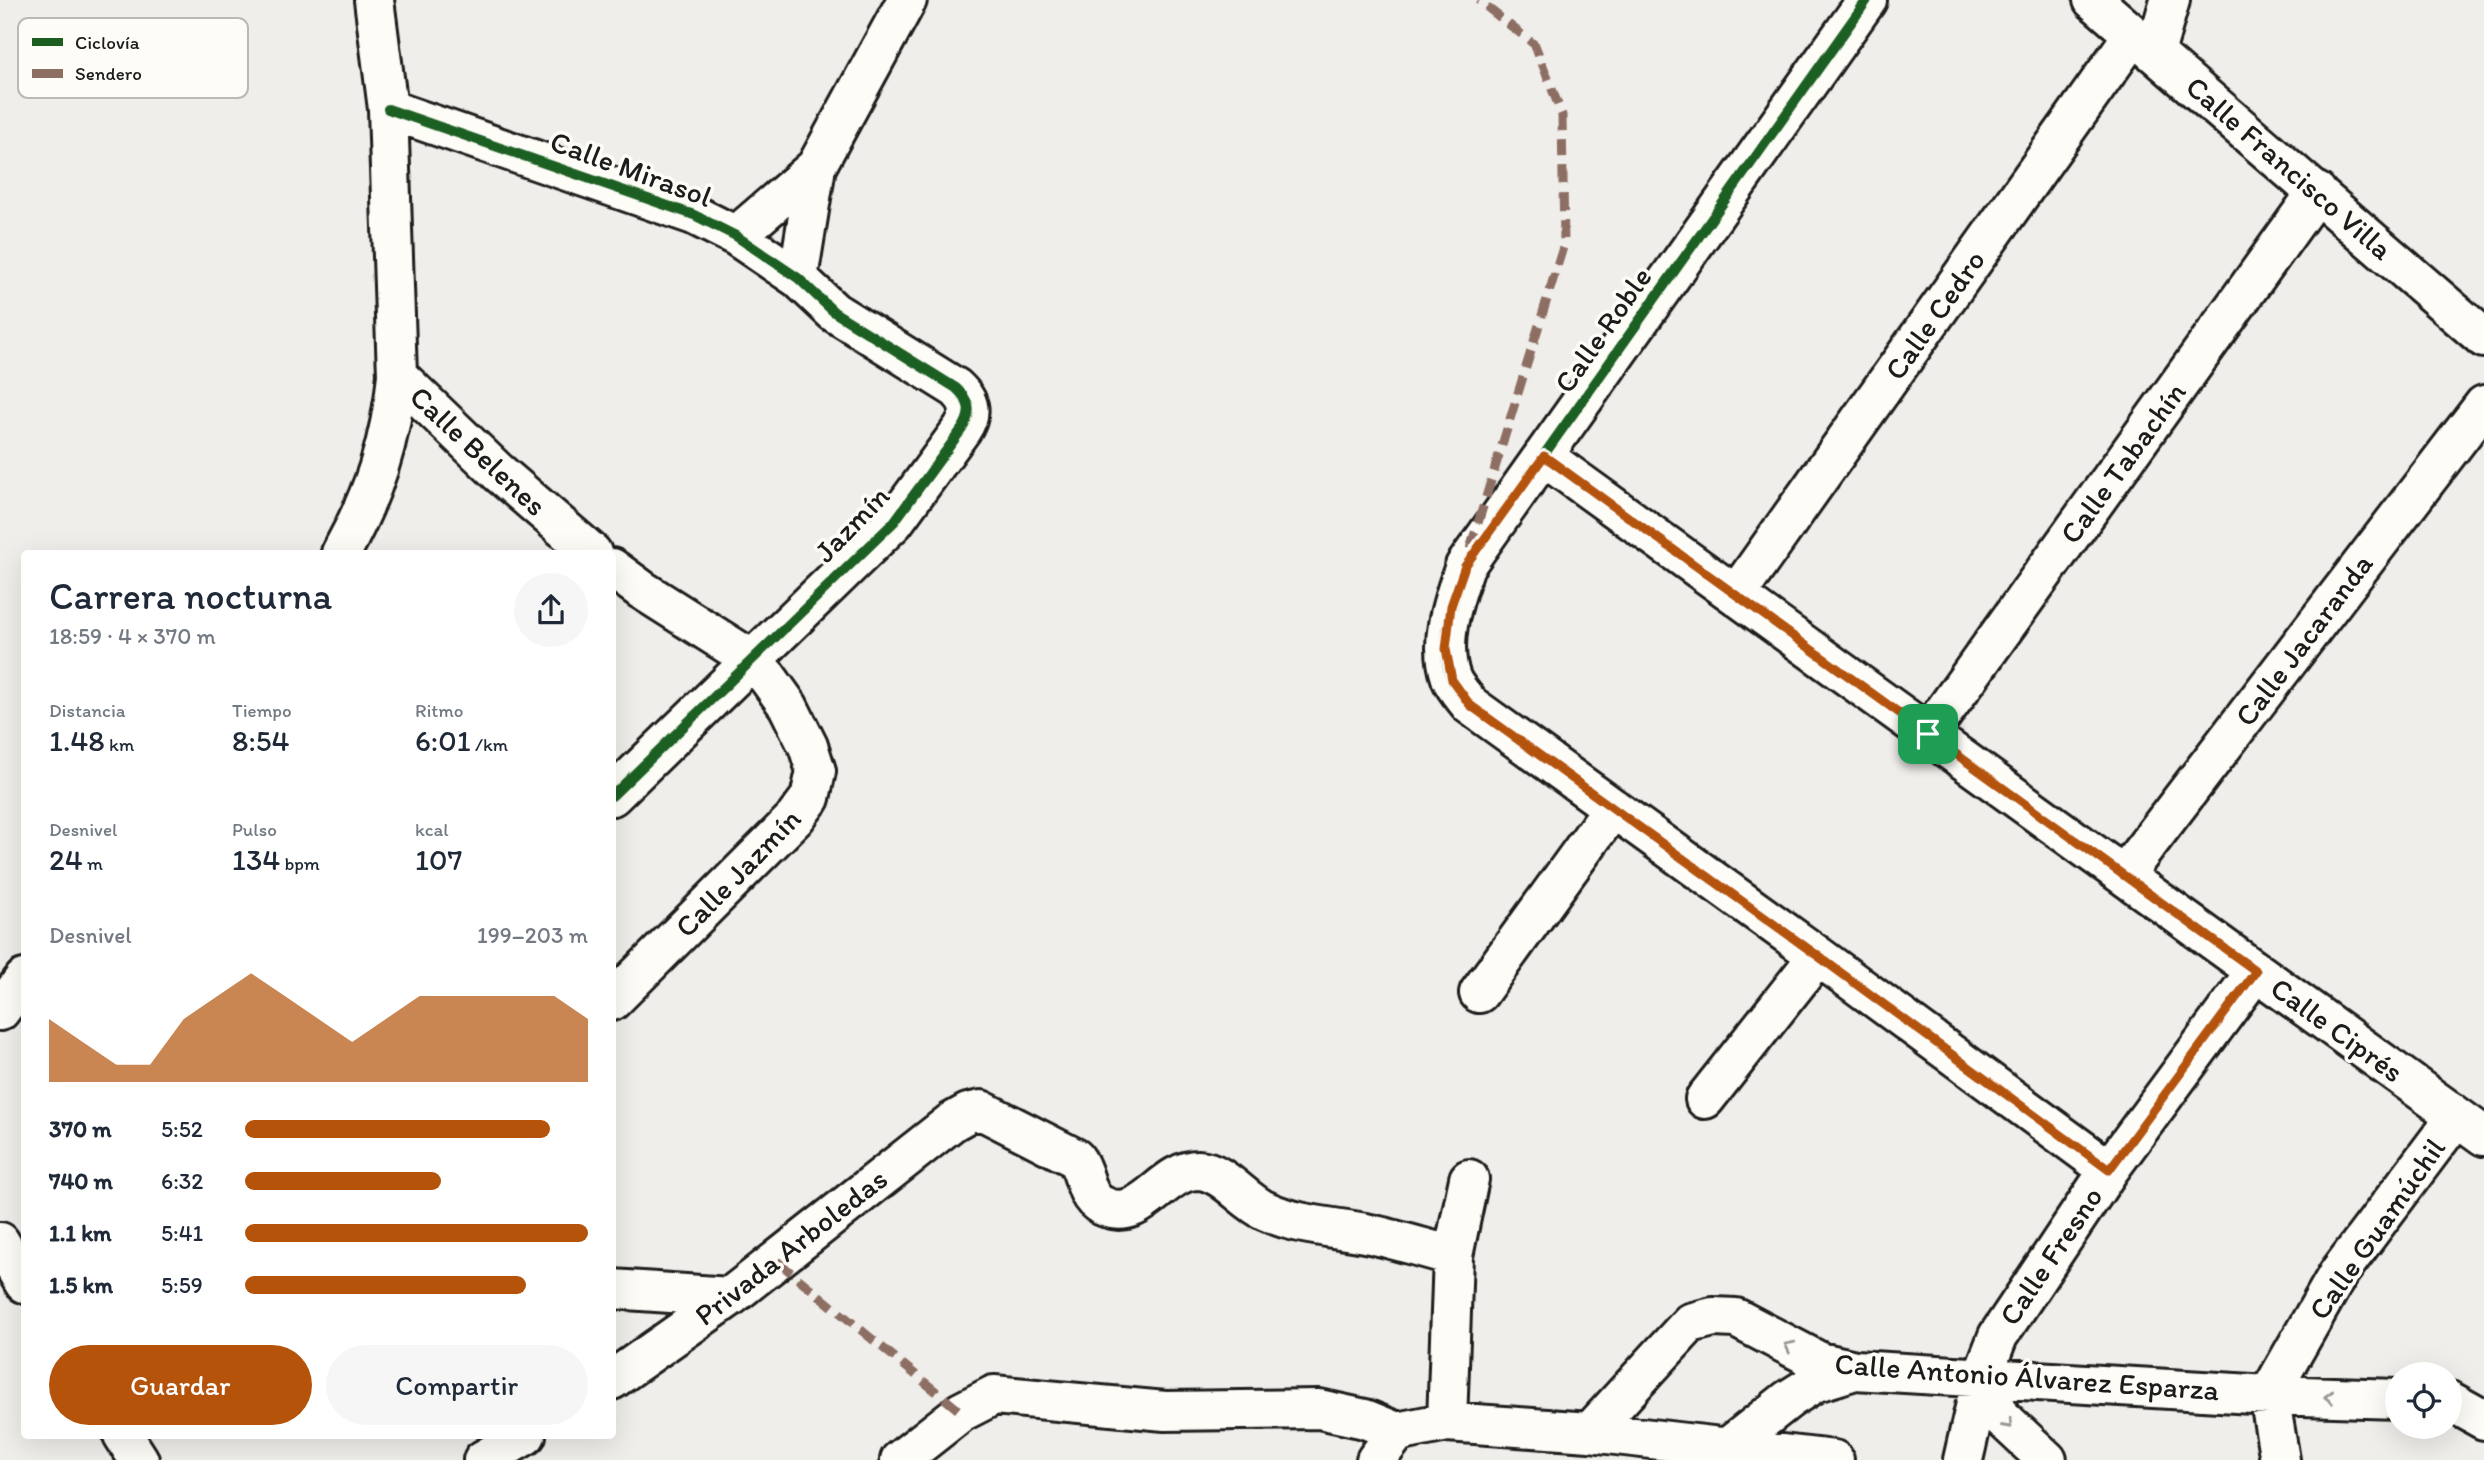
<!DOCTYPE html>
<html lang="es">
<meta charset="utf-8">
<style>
:root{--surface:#fff;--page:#f6f6f7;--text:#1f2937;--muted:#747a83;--accent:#b45309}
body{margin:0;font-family:Itim,sans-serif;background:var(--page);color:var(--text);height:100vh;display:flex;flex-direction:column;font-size:26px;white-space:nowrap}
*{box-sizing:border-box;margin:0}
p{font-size:23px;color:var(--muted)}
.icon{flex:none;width:38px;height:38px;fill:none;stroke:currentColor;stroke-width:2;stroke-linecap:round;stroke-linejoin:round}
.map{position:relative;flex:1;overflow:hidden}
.side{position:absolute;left:21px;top:550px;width:595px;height:889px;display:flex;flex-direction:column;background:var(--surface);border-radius:7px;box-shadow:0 7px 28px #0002}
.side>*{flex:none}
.buttons{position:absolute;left:2385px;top:1362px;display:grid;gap:14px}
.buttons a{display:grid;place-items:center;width:77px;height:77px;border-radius:50%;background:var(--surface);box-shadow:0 7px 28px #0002;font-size:35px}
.pin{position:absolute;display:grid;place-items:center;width:60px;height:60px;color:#fff;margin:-30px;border-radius:14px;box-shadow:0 4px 10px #0006}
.round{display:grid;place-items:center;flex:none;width:74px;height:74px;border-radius:37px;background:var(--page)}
.overview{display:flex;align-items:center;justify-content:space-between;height:119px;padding:0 28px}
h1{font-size:38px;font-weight:600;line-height:52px}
.figures{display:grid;grid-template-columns:repeat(3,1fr);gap:10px;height:119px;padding:7px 28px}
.figures div{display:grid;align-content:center}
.figures b{font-size:30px;font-weight:600}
.figures small{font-size:19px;font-weight:400}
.figures p{font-size:19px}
.chart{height:196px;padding:14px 28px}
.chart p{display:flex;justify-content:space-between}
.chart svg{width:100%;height:126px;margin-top:7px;fill:var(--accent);opacity:.7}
.primary-button{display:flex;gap:14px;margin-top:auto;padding:14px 28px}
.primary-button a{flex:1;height:80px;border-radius:42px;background:var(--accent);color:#fff;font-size:28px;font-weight:600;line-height:80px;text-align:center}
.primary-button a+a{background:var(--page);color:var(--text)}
ul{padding:0 28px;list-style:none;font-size:23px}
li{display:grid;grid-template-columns:112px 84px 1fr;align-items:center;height:52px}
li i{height:18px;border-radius:9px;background:var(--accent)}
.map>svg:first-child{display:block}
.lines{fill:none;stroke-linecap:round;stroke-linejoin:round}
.minor-casing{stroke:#1c1c1c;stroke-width:44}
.minor{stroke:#fdfcf7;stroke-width:38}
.quiet{stroke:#8d6e63;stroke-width:9;stroke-dasharray:18 9;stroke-linecap:butt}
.cycleway-casing{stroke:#fdfcf7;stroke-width:15}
.cycleway{stroke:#1b5e20;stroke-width:10}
.oneway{stroke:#989794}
.route-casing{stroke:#fff;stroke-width:14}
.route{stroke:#b45309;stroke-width:9}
.labels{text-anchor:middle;stroke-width:7;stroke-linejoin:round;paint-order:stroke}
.street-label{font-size:30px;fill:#1c1c1c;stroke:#fdfcf7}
.key{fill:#fdfcf7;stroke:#bab9b5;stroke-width:2}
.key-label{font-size:19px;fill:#1c1c1c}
</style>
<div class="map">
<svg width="2484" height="1460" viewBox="0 0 2484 1460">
<rect width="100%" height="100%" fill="#f0eeea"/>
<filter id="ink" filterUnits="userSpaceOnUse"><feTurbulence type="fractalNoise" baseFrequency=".0143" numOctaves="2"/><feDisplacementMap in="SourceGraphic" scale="14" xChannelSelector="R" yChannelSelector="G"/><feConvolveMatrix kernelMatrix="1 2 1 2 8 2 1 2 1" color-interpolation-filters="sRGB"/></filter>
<g filter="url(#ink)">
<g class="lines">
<defs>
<path id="minor" d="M1867 0 1465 566C1453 601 1438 641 1451 678 1455 688 1464 697 1470 705L1818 956 2109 1170
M2093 0 2484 338
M2155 53 2170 0
M388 109 694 215 736 236 798 278 834 312 956 388C970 401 973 412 962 429L894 522 612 796
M736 236 816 167
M798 278 816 167 907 0
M397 375 498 472 592 553
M1543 456 2484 1136
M341 553C373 495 391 442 397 375L388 109 374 0
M612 568 642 590 751 659 768 678 788 706 808 746 816 771 810 798 795 818 612 1001
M1736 595 2133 35
M1928 734 2317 192
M2124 875 2484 405
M1479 993 1613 808
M0 1011 24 979
M1705 1099 1818 956
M0 1242 24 1283
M612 1289 730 1297
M1982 1377 2001 1417 2047 1460
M612 1380 730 1297 952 1122 968 1113 981 1110 1075 1158C1089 1176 1082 1200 1108 1208 1144 1220 1163 1170 1198 1170 1224 1171 1243 1201 1266 1211 1298 1226 1336 1227 1370 1234 1398 1240 1426 1249 1453 1256
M2450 1401 2484 1420
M1447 1422 1453 1256 1469 1179
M1590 1432 1690 1323 1713 1317 1736 1318 1820 1362 1855 1370 2269 1395 2398 1399
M123 1435 139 1460
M1727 1448 1789 1399 1816 1382 1855 1370
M483 1460 526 1435
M900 1460 961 1412 994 1395 1165 1411 1319 1409 1365 1419 1397 1432 1447 1422 1590 1432 1834 1460
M1376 1460 1397 1432
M1963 1460 1982 1377 1998 1336 2109 1170 2256 971
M2280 1460 2269 1395 2338 1274 2456 1117"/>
</defs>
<use href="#minor" class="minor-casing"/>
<use href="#minor" class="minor"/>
<path class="quiet" d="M1470 549 1564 244 1562 115 1535 45 1478 0
M777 1261 961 1412"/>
<defs>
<path id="cycleway" d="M1867 0 1465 566C1453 601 1438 641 1451 678 1455 688 1464 697 1470 705L1818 956 2109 1170
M388 109 694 215 736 236 798 278 834 312 956 388C970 401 973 412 962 429L894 522 612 796"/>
</defs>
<use href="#cycleway" class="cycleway-casing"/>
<use href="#cycleway" class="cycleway"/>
</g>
<defs><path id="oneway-chevron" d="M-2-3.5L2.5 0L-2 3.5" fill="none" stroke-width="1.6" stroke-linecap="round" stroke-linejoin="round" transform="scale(1.75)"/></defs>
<g class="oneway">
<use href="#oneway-chevron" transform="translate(1789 1346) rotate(-153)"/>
<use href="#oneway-chevron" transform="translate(2329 1397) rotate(-178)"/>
<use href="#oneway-chevron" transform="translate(2008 1424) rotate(48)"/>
</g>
</g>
<g class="lines" filter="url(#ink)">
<defs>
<path id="route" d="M1544 456 2256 971 2109 1170 1818 956 1470 705 1452 680 1446 649 1451 606 1465 566Z"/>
</defs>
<use href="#route" class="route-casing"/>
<use href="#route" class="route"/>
</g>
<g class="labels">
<g class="street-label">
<text transform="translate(2289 168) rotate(41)" y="10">Calle Francisco Villa</text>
<text transform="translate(631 169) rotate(20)" y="10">Calle Mirasol</text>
<text transform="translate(1935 315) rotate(-55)" y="10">Calle Cedro</text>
<text transform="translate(1603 330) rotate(-55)" y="10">Calle Roble</text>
<text transform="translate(478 451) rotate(43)" y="10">Calle Belenes</text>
<text transform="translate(2123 463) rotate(-54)" y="10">Calle Tabachín</text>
<text transform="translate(852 524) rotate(-46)" y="10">Jazmín</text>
<text transform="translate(2304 640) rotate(-53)" y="10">Calle Jacaranda</text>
<text transform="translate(738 873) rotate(-46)" y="10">Calle Jazmín</text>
<text transform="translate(2337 1030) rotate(36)" y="10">Calle Ciprés</text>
<text transform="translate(2377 1229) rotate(-55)" y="10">Calle Guamúchil</text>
<text transform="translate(791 1247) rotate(-38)" y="10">Privada Arboledas</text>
<text transform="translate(2051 1256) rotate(-56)" y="10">Calle Fresno</text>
<text transform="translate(2027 1377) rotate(4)" y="10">Calle Antonio Álvarez Esparza</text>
</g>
</g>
<rect x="18" y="18" width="230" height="80" rx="10" class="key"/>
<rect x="32" y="38" width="31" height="8" fill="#1b5e20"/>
<rect x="32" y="69" width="31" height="9" fill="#8d6e63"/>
<g class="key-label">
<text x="75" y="49">Ciclovía</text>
<text x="75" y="80">Sendero</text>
</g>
</svg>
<div class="buttons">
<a><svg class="icon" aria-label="locate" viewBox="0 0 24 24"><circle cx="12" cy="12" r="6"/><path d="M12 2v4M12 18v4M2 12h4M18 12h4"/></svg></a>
</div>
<div class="pin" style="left:1928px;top:734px;background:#1e9e55"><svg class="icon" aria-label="arrive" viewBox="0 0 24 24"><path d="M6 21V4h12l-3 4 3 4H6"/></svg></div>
<section class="side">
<div class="overview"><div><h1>Carrera nocturna</h1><p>18:59 · 4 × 370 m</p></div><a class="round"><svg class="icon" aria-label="share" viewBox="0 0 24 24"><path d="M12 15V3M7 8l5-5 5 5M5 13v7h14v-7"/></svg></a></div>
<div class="figures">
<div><p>Distancia</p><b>1.48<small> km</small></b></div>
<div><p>Tiempo</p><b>8:54</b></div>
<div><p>Ritmo</p><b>6:01<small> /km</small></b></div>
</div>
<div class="figures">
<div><p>Desnivel</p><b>24<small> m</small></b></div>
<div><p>Pulso</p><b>134<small> bpm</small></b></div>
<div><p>kcal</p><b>107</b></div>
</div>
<div class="chart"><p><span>Desnivel</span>199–203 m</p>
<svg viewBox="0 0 160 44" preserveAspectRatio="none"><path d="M0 44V22L10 30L20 38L30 38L40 22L50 14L60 6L70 14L80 22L90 30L100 22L110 14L120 14L130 14L140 14L150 14L160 22V44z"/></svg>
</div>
<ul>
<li><b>370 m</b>5:52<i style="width:89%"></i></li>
<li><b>740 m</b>6:32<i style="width:57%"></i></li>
<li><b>1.1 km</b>5:41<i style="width:100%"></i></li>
<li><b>1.5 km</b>5:59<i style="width:82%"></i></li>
</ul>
<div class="primary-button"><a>Guardar</a><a>Compartir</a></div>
</section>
</div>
